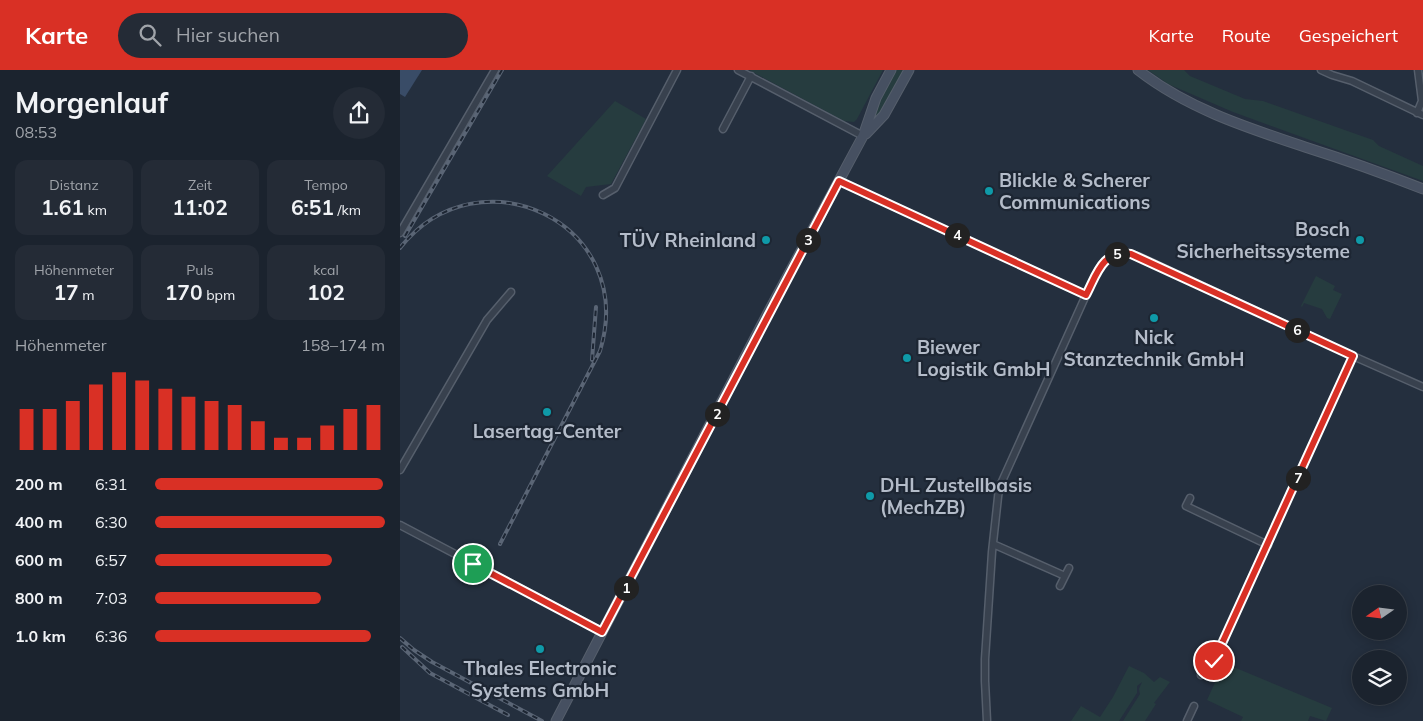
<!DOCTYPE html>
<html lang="de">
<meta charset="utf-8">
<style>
:root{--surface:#1b232e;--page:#242b36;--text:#f1f3f6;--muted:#a0a4aa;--line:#39404a;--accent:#d93025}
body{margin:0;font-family:Mulish,sans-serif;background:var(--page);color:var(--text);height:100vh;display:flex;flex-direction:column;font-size:19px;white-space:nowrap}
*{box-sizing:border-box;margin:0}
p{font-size:16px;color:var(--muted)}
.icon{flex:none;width:28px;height:28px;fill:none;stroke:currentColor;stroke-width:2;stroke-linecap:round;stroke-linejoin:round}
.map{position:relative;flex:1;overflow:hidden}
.details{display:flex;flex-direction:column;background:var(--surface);width:400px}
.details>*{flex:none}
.needle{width:32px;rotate:256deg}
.buttons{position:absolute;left:952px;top:515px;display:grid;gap:10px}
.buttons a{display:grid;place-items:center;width:55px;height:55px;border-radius:50%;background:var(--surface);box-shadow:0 2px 12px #0003,0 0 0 1px var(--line);font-size:25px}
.pin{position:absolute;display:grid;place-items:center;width:42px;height:42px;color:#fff;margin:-21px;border:2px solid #fff;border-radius:50%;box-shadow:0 1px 5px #0007}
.km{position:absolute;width:25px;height:25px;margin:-12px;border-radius:50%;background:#222;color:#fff;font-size:14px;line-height:25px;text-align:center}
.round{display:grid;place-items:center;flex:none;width:52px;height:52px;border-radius:26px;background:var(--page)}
.overview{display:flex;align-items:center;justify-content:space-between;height:85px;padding:0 15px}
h1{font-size:28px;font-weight:700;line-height:38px}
.figures{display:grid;grid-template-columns:repeat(3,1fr);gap:8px;height:85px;padding:5px 15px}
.figures div{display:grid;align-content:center;border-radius:12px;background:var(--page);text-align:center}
.figures b{font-size:21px;font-weight:700}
.figures small{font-size:14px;font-weight:400}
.figures p{font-size:14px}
.chart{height:140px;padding:10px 15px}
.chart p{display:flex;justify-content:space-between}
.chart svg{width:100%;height:90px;margin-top:5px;stroke:var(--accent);stroke-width:6}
ul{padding:0 15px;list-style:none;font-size:16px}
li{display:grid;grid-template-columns:80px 60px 1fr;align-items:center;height:38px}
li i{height:12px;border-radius:6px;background:var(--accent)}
header{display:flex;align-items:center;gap:30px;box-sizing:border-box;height:70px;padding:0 25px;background:var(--accent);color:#fff}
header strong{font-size:24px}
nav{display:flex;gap:28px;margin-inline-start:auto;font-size:18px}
.search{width:350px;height:45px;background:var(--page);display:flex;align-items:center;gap:12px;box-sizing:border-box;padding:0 18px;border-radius:28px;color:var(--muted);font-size:19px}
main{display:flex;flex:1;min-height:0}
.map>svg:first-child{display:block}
.green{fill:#263c3f}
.water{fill:#394c67}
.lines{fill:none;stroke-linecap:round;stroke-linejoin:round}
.minor-casing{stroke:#565f6c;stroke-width:9}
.secondary-casing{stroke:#565f6c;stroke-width:11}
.minor{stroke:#38414e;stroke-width:6}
.secondary{stroke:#465061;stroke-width:9}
.rail-casing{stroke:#5a6575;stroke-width:4}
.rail{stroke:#1d2633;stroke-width:2;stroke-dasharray:5.5;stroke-linecap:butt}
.route-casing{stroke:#fff;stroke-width:10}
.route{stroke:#d93025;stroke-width:6}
.culture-dot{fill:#0f9aa8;stroke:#1d2633;stroke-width:2}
.labels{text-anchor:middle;stroke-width:4.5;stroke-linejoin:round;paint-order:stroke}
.poi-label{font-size:19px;font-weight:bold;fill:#b4bcc9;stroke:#1d2633;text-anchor:start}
</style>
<header>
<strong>Karte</strong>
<div class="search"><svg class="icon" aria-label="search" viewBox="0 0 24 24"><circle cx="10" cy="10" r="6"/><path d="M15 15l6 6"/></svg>Hier suchen</div>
<nav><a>Karte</a><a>Route</a><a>Gespeichert</a></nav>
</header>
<main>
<section class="details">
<div class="overview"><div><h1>Morgenlauf</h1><p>08:53</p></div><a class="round"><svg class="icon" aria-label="share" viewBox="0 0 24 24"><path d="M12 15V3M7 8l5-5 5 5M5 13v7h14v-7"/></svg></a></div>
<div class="figures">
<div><p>Distanz</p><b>1.61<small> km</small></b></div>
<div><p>Zeit</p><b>11:02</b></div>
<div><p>Tempo</p><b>6:51<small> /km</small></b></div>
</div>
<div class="figures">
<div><p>Höhenmeter</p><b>17<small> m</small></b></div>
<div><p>Puls</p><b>170<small> bpm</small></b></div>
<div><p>kcal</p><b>102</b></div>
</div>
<div class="chart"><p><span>Höhenmeter</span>158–174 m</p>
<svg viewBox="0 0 160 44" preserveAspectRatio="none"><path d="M5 44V24M15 44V24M25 44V20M35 44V12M45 44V6M55 44V10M65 44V14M75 44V18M85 44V20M95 44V22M105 44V30M115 44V38M125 44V38M135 44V32M145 44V24M155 44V22"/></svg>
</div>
<ul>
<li><b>200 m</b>6:31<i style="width:99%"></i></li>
<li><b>400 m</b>6:30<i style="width:100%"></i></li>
<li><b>600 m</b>6:57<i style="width:77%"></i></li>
<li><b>800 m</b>7:03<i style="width:72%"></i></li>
<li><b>1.0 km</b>6:36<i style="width:94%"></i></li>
</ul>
</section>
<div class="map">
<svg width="1023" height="651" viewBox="0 0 1023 651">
<rect width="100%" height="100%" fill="#242f3e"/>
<path class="green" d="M349 0H483L457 49 454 52 444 51Z
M494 0H506L482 43 475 49 473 46 474 41Z
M748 0H784L790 6 845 29 863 31 973 70 979 76 1023 96V111L833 42 768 14Z
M215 31 246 49 211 114 186 117 181 126 147 106Z
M916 206 935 216 933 220 942 224 930 249 927 248 922 239 904 233 902 237 901 236Z
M824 593 932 638 926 651 910 646 908 651H841L843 647 807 630Z
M729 596 744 603 754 612 760 607 770 612 754 633 756 634 745 651H723L740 624 739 619 742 612 737 616V623L719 651H671L681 636 700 647 713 627Z"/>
<path class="water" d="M0 0H22L5 27 0 24Z"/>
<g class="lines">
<defs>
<path id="minor" d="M338 0 463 66
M921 0 932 5 952 11 1023 45
M1017 43 1022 31 1018 0
M323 59 351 6
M439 111 686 225
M203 125 215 118 277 0
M0 163 95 0
M0 400 87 250 111 222
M790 428 786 436 868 475
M0 455 203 562
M593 474 665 506 660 516
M665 506 669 498
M801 605 814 591 953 286
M587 651 585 611V589L592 482 599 418 686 225C699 199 705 174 740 187L953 286 1023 317
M787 651 794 636"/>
<path id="secondary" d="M738 0C788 39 848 58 908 78 946 90 985 104 1023 119
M466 64 484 45 509 0
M156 651 370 239 463 66 476 28 491 0"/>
</defs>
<use href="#minor" class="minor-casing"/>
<use href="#secondary" class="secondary-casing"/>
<use href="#minor" class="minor"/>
<use href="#secondary" class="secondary"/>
<defs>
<path id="rail" d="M5 166 102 0
M0 178C79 78 239 153 200 281L100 474
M192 290 196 237
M0 568 14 580 32 592 142 651
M2 577 30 603 108 645"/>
</defs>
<use href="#rail" class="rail-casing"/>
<use href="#rail" class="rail"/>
</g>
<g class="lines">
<defs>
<path id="route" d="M73 494 202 562 439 111 686 225C697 204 702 180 731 184L953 286 814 591"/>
</defs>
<use href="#route" class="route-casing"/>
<use href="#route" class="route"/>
</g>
<g class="culture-dot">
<circle cx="589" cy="121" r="5"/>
<circle cx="366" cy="170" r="5"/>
<circle cx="960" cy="170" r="5"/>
<circle cx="754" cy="248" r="5"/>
<circle cx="507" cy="288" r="5"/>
<circle cx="147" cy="342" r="5"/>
<circle cx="470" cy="426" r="5"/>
<circle cx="140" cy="579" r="5"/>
</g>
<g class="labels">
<g class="poi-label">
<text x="599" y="117">Blickle &amp; Scherer<tspan x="599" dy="22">Communications</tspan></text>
<text x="950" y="166" text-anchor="end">Bosch<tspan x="950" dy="22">Sicherheitssysteme</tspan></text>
<text x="356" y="177" text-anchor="end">TÜV Rheinland</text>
<text x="754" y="274" text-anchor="middle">Nick<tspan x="754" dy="22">Stanztechnik GmbH</tspan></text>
<text x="517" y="284">Biewer<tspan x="517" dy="22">Logistik GmbH</tspan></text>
<text x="147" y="368" text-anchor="middle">Lasertag-Center</text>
<text x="480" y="422">DHL Zustellbasis<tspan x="480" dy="22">(MechZB)</tspan></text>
<text x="140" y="605" text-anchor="middle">Thales Electronic<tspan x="140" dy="22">Systems GmbH</tspan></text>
</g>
</g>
</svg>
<div class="buttons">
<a><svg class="needle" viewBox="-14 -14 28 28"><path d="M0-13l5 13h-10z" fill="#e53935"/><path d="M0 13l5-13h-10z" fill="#a0a4aa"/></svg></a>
<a><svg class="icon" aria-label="layers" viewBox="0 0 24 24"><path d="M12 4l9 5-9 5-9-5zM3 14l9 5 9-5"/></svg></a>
</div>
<div class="pin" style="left:73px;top:494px;background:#1e9e55"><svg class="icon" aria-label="arrive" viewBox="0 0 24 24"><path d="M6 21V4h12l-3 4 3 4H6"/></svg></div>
<div class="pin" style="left:814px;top:591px;background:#d93025"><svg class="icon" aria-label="check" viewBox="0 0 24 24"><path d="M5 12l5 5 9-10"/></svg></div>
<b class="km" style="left:226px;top:518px">1</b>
<b class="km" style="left:317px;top:344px">2</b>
<b class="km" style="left:408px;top:170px">3</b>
<b class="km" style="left:557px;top:165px">4</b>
<b class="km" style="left:717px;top:184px">5</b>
<b class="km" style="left:897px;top:260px">6</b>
<b class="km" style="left:898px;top:408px">7</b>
</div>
</main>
